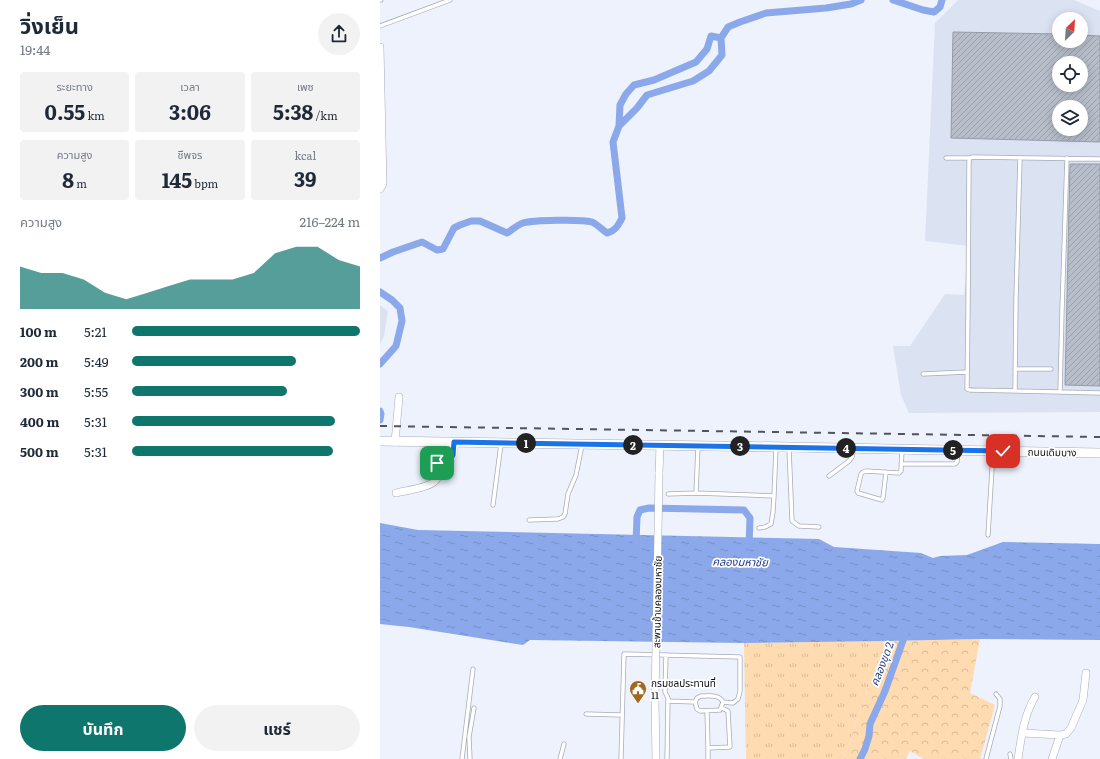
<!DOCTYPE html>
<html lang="th">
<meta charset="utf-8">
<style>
:root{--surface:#fff;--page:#f2f2f3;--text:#1f2937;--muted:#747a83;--accent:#0f766e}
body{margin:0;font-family:Literata,"Noto Sans Thai",serif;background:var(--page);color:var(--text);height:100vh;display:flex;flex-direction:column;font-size:15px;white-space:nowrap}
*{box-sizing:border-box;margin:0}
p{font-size:13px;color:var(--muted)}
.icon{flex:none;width:22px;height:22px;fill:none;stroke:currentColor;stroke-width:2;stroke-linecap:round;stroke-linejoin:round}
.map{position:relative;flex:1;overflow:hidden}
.panel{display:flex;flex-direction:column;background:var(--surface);width:380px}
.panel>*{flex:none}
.needle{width:26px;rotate:25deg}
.fabs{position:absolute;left:672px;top:12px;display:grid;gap:8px}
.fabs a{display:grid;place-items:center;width:36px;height:36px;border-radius:50%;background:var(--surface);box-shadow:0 2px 10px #0003;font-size:20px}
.pin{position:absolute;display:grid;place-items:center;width:34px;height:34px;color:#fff;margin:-17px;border-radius:8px;box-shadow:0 2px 6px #0006}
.km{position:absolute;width:20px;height:20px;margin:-10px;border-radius:50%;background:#222;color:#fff;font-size:11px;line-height:20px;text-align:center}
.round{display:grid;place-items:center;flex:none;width:42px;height:42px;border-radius:21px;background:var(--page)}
.headline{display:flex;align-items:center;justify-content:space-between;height:68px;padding:0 20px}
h1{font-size:22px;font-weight:700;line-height:30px}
.stats{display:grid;grid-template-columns:repeat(3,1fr);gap:6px;height:68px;padding:4px 20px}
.stats div{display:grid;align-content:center;border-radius:4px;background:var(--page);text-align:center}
.stats b{font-size:20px;font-weight:700}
.stats small{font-size:11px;font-weight:400}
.stats p{font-size:11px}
.chart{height:112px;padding:8px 20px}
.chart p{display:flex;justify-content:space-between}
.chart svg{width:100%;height:72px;margin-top:4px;fill:var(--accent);opacity:.7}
.cta{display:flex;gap:8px;margin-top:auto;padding:8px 20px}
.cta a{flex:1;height:46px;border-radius:24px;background:var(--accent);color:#fff;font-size:16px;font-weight:700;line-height:46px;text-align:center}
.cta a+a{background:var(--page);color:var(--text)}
ul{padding:0 20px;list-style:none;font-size:13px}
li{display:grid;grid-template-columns:64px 48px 1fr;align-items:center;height:30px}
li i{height:10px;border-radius:5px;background:var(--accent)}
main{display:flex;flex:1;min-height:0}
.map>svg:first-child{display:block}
.built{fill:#dbe2f2;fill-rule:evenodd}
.grass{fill:url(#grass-tufts)}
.forest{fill:url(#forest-crowns)}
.water{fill:url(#water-ripples)}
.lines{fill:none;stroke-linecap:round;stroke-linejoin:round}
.canal{stroke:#8aa8ea;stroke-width:7}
.building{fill:url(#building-hatch);stroke:#959ba7;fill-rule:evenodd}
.service-casing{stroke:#a6acb8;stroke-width:5}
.minor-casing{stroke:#a6acb8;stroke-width:8}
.tertiary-casing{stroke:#a6acb8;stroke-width:10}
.service{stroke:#fff;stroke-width:3.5}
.minor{stroke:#fff;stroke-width:7}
.tertiary{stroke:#fff;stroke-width:9}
.rail{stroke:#51545a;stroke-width:2;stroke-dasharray:7 7;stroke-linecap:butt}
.minor-bridge-casing{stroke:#a6acb8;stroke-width:8;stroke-linecap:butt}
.minor-bridge{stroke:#fff;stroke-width:7}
.route-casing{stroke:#fff;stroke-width:8}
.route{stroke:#1a73e8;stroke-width:5}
.labels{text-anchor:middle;stroke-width:3.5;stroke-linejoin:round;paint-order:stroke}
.street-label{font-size:10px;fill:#0b0d11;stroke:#fff}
.poi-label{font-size:10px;fill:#0b0d11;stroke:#fff;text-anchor:start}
.water-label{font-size:11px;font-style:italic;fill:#1f3a86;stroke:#fff}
</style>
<main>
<section class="panel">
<div class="headline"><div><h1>วิ่งเย็น</h1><p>19:44</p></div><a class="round"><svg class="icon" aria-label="share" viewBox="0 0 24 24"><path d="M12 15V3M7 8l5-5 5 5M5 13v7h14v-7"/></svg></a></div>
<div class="stats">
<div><p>ระยะทาง</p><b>0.55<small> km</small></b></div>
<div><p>เวลา</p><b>3:06</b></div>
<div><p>เพซ</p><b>5:38<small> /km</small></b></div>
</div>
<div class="stats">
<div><p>ความสูง</p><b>8<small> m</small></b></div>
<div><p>ชีพจร</p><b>145<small> bpm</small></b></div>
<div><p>kcal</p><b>39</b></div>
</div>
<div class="chart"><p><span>ความสูง</span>216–224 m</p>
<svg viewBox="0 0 160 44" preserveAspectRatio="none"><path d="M0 44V18L10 22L20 22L30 26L40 34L50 38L60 34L70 30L80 26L90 26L100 26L110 22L120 10L130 6L140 6L150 14L160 18V44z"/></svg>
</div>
<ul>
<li><b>100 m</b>5:21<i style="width:100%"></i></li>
<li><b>200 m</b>5:49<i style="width:72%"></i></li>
<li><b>300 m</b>5:55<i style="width:68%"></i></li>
<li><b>400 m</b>5:31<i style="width:89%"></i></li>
<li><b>500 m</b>5:31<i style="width:88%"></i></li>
</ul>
<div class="cta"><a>บันทึก</a><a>แชร์</a></div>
</section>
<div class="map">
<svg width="720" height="759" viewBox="0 0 720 759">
<defs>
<pattern id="grass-tufts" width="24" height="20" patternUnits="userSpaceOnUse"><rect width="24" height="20" fill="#ffdbb2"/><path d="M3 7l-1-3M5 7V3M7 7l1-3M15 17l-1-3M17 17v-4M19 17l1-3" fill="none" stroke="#d9bb98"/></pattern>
<pattern id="forest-crowns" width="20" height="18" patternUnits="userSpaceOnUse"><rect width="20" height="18" fill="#ffdbb2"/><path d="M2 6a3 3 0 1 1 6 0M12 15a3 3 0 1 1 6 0" fill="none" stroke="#d9bb98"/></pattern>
<pattern id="water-ripples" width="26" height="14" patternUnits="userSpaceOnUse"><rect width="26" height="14" fill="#8aa8ea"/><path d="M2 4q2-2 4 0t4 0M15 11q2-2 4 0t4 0" fill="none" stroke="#768fc8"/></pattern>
<pattern id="building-hatch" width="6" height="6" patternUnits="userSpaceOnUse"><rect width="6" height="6" fill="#b7bdc9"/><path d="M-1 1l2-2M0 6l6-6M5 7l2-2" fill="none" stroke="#9ca1ac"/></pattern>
</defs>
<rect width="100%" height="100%" fill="#edf2fc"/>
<path class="built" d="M578 0H694L720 11V412L529 413 521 395 513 346H530L565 294 584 295 589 246 545 241 555 23ZM679 19H701V41H679ZM679 63H701V85H679ZM679 107H701V129H679Z
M0 305 8 311 4 336 0 344Z"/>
<path class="grass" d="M504 641 464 759H366L364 643Z"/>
<path class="forest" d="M600 639 590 693 615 705 600 759H543L542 758 530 751 526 759H464L504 641Z"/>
<path class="water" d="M0 523 38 530 439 539 454 547 541 553 553 558 560 556 587 555 623 542 720 544V640L600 639 504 641 364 643 150 640 143 645 29 627 0 624Z"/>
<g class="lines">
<path class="canal" d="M513 0 543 10 554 12 560 7 562 0
M239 126 257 108 267 95 313 81 329 71 342 55 341 38 348 27 360 22 386 13 446 8 471 4 481 0
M0 258 13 252 42 242 57 250 63 249 74 228 80 225 91 221H100L127 233C132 230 137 225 143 223 153 220 202 219 212 222 215 223 223 230 227 233 235 231 238 226 242 218L233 142 239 126 240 105 246 94 254 85 274 80 316 62 327 49 331 36 341 38
M0 292 12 300 20 308 22 321 16 346 0 364
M0 411 1 414 0 420
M256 543 257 517 260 510 269 508 364 510 370 518 369 546
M480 759 485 749 489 736 490 724 505 691 526 632"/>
</g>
<path class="building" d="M573 32 679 34V41H701V35L720 36V142L571 138ZM679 63H701V85H679ZM679 107H701V129H679Z
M690 164H720V386L685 385Z"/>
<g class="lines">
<defs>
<path id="service" d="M0 0H1
M0 26 70 0
M566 158H590
M687 158 682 310 680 392 720 393
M635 369H671
M543 374 587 372
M635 391 636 298 640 158
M680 392 590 390 587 389 588 310 589 161 590 158 592 157 720 159
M409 448 412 521 419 526 439 527
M521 464H575L577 462 578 452
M506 472 503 498 502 500 478 493 477 491 481 474 483 472 486 471 519 473 521 471 522 450
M449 476 469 461 472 457 474 449
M316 493 318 447
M288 494 316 493 394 496 393 512 391 524 385 527 379 528
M394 496 396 448
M113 505 121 444
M149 520 178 519 183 517 185 514 188 494 196 475 202 445
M608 535 613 452
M286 655 285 692 288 698 287 759
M321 696C329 696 339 694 343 702L340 710 320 711 317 709 315 702 317 698Z
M288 701 315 702
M327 711 328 748
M206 714 242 715
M630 754 631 759
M82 759 93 669
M90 759 89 737 94 708
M180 759 184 744
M241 759 244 654 360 657V691L358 699 353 703 343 702
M328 759V748L350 747 348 711 342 708
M606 759 620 706V699L616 694"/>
<path id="minor" d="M0 47 3 184 0 189
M15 442 19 397
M50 442C48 455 50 460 63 465L70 461 73 455 74 442
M279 474 280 445
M16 493C27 490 50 488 56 480 59 476 61 470 63 465
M275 700 276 759
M643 733 680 735 686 734 691 728 703 700 706 673
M638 759C641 738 644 715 655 697
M672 759 680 735"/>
<path id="tertiary" d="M0 441 409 447 720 453"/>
</defs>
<use href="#service" class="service-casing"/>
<use href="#minor" class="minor-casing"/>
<use href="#tertiary" class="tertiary-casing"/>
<use href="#service" class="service"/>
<use href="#minor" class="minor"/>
<use href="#tertiary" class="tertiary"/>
<path class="rail" d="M0 426 720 437"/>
<defs>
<path id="minor-bridge" d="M275 700 279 474"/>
</defs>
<use href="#minor-bridge" class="minor-bridge-casing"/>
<use href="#minor-bridge" class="minor-bridge"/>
</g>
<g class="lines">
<defs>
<path id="route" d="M57 463 62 465 70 461 73 455 74 442 623 451"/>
</defs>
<use href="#route" class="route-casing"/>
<use href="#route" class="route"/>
</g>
<defs>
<symbol id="civic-pin" viewBox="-11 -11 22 30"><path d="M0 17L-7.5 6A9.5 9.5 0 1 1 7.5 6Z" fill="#9e6a22" stroke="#fff"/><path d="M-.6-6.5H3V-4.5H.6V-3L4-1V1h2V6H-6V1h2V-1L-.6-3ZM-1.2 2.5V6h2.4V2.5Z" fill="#fff"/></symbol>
</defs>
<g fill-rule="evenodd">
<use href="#civic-pin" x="248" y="679" width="20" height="27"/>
</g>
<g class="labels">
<g class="street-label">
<text transform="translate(672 452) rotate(1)" y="4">ถนนเดิมบาง</text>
<text transform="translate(277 602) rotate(-89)" y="4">สะพานข้ามคลองมหาชัย</text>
</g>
<g class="poi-label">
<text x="271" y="687">กรมชลประทานที่<tspan x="271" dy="12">11</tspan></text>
</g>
<g class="water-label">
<text transform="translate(360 562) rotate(1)" y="4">คลองมหาชัย</text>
<text transform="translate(502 664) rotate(-69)" y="4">คลองขุด 2</text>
</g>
</g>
</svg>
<div class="fabs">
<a><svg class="needle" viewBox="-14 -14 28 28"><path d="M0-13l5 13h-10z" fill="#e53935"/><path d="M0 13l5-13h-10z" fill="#747a83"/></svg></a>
<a><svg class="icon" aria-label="locate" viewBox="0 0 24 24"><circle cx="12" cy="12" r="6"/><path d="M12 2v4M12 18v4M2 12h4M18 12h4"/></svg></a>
<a><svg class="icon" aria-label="layers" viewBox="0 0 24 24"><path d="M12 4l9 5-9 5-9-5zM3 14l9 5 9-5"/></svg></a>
</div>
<div class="pin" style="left:57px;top:463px;background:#1e9e55"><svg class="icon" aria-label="arrive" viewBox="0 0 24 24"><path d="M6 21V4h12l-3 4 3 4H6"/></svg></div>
<div class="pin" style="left:623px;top:451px;background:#d93025"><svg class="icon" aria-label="check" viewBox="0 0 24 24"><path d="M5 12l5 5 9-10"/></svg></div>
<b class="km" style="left:146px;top:443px">1</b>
<b class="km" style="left:253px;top:445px">2</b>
<b class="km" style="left:360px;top:446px">3</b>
<b class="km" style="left:466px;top:448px">4</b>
<b class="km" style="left:573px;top:450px">5</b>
</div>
</main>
